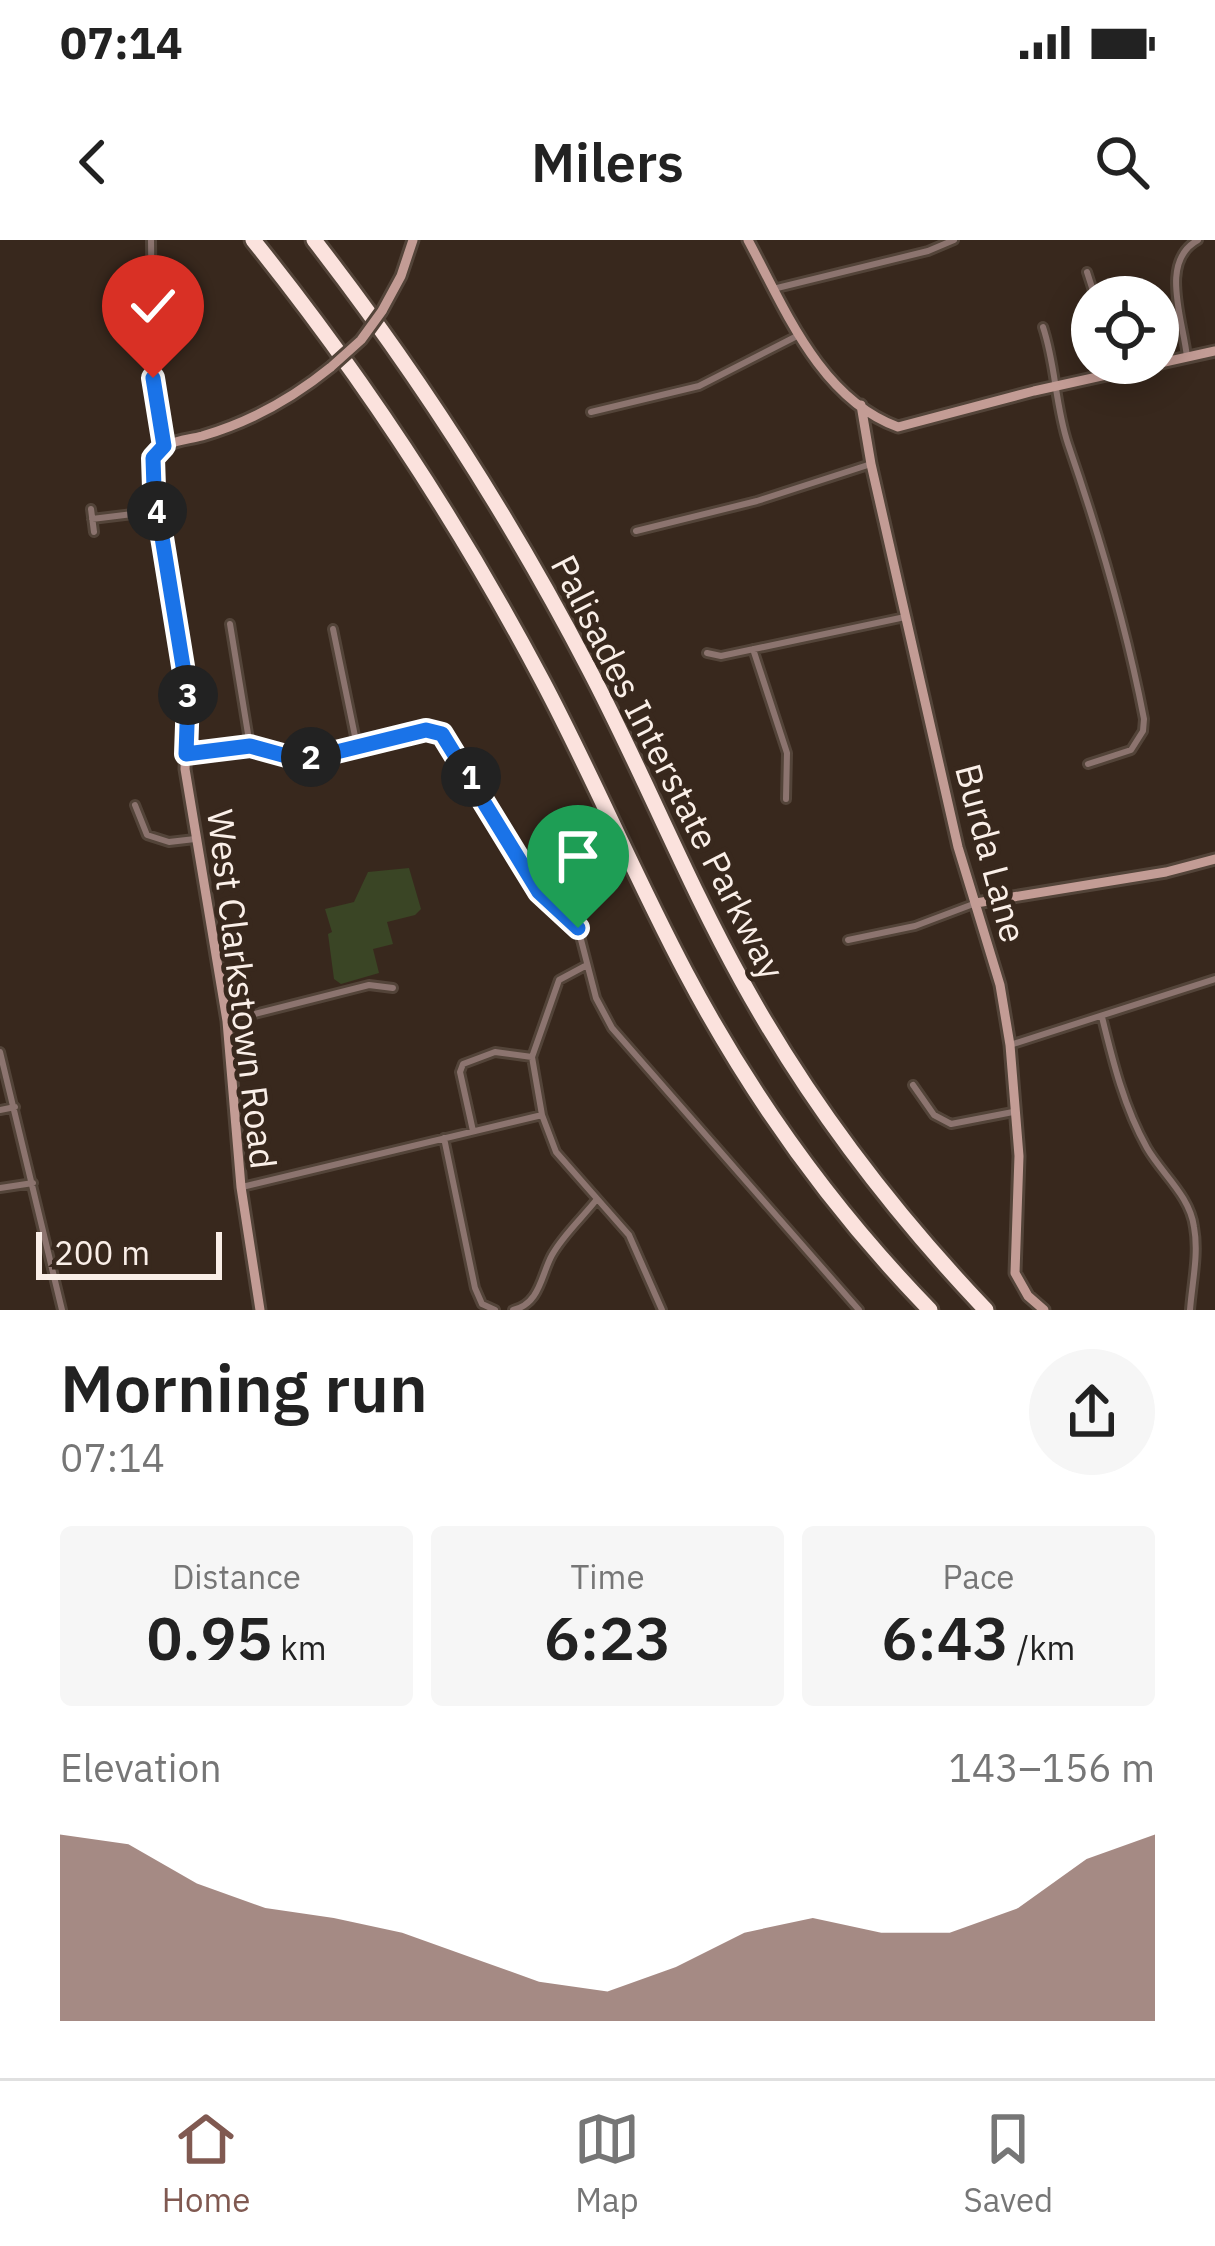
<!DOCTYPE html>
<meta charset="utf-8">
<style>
:root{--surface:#fff;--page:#f6f6f6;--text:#222;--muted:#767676;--line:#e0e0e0;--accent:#805951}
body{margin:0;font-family:"IBM Plex Sans",sans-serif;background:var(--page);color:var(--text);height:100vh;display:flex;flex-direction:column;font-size:45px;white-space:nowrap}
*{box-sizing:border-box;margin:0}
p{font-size:39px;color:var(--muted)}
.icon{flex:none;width:66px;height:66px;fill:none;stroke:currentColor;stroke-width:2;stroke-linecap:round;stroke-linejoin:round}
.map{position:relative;height:1070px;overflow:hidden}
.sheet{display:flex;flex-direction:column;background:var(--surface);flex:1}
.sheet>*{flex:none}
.fabs{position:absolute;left:1071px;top:36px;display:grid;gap:24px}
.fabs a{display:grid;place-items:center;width:108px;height:108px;border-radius:50%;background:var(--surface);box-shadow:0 6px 30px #0003;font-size:60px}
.scale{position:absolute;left:36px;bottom:30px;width:186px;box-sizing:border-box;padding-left:12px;border:6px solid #faefe8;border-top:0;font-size:33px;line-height:42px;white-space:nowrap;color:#faefe8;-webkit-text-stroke:9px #38281d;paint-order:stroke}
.pin{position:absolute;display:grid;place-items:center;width:102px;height:102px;color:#fff;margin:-123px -51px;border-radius:50% 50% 50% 0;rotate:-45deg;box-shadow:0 0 12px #0007}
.pin .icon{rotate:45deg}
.km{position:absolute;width:60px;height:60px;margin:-30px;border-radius:50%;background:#222;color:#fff;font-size:33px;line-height:60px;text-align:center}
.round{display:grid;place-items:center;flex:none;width:126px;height:126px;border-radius:63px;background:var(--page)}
.summary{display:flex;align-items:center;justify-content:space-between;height:204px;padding:0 60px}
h1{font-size:66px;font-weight:600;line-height:90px}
.metrics{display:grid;grid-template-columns:repeat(3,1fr);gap:18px;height:204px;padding:12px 60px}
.metrics div{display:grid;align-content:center;border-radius:12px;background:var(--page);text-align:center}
.metrics b{font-size:60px;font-weight:600}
.metrics small{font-size:33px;font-weight:400}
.metrics p{font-size:33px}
.chart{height:336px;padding:24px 60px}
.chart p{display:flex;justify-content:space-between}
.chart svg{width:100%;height:216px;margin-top:12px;fill:var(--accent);opacity:.7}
.status{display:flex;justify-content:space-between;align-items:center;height:84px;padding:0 60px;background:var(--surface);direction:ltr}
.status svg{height:33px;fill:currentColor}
header{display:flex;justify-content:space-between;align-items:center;height:156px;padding:0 60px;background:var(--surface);font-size:54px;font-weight:600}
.tabs{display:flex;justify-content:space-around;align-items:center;height:168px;border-top:3px solid var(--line);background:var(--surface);font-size:33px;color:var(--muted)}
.tabs a{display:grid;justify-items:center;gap:6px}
.tabs .active{color:var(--accent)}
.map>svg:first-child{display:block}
.green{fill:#3a4525}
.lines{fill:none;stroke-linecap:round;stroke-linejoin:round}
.street-casing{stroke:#534439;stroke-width:12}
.secondary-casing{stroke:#534439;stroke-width:15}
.highway-casing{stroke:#534439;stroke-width:21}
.street{stroke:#8c746f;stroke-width:6}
.secondary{stroke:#c39c95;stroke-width:9}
.highway{stroke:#fbe2dd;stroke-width:15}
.secondary-bridge-casing{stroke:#534439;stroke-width:15;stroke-linecap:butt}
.secondary-bridge{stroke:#c39c95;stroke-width:9}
.route-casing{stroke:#fff;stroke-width:24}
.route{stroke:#1a73e8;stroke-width:15}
.labels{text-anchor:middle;stroke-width:10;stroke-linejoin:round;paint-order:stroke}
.street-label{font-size:36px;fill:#faefe8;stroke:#38281d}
</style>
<div class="status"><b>07:14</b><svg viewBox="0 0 49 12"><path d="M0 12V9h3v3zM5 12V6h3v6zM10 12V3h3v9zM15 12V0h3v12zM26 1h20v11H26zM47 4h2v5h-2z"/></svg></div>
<header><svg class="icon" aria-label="back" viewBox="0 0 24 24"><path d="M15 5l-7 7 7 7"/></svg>Milers<svg class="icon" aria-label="search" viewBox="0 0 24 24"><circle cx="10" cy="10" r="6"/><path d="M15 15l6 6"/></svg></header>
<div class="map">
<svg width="1215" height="1070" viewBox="0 0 1215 1070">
<rect width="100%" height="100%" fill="#38281d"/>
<path class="green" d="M409 628 421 669 415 675 387 682 393 704 373 709 379 733 341 744 334 739 328 694 332 692 325 669 354 662 368 632Z"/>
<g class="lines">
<defs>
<path id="street" d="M151 0 153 148 165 205
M1087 32 1095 57
M773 49 928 11 954 0
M1043 87C1056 126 1055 165 1068 204 1099 294 1126 385 1144 479L1143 491 1131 510 1088 524
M1187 117C1183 79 1159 21 1198 0
M591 172 699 146 797 96
M91 269 94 292
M92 279 157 271
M636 291 757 261 871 224
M230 384 250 506
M333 389 357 506
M753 409 787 513 786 559
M707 413 721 416 905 377
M188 514 250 506 289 517H316L426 490 442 494 539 652 578 688 596 758 612 788 859 1070
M135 565 147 595 169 602 195 599
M848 700 915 686 976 663
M587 725 559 740 532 817 542 875 556 912 629 995 662 1070
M1102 777C1113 822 1124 867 1147 908 1162 934 1190 956 1194 987 1199 1014 1192 1043 1190 1070
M227 781 369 745 393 748
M1010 805 1215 739
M0 812 62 1070
M913 845 934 875 951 884 1013 872
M0 870 15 867
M473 891 460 832 463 824 495 812 532 817
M444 898 475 1048 482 1064 495 1070
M242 947 542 875
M0 948 33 943
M513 1070C540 1064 541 1035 552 1015 563 995 583 977 597 959"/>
<path id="secondary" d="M748 0C784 67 820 159 898 187L1034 151 1215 111
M382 71 401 36 413 0
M861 165 871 224 958 607 1000 745 1010 805 1019 916 1015 1033 1028 1056 1044 1070
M976 663 1166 632 1215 619
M260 1070 241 947 227 781 185 529 188 457 159 287 153 221C161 200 183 201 202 196 250 182 293 158 331 127"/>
<path id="highway" d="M253 0C363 137 460 285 542 440 593 536 635 637 686 733 751 856 833 970 930 1070
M314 0C418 134 511 279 589 429 643 532 686 640 742 741 808 861 892 971 986 1070"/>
</defs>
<use href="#street" class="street-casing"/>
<use href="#secondary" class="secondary-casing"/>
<use href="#highway" class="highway-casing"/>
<use href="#street" class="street"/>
<use href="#secondary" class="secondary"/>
<use href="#highway" class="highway"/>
<defs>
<path id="secondary-bridge" d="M331 127 361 100 382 71"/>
</defs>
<use href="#secondary-bridge" class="secondary-bridge-casing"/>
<use href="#secondary-bridge" class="secondary-bridge"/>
</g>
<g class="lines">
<defs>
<path id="route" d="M153 138 164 206 153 218 154 248 188 457 186 514 250 506 290 517H316L426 490 442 494 539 652 578 688"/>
</defs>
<use href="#route" class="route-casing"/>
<use href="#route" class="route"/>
</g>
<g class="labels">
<g class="street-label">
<text transform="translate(668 527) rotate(63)" y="13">Palisades Interstate Parkway</text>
<text transform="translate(991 613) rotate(75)" y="13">Burda Lane</text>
<text transform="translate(242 749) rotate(83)" y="13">West Clarkstown Road</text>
</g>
</g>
</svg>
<div class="fabs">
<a><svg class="icon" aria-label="locate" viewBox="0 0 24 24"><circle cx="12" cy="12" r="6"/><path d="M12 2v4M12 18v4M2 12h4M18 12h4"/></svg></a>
</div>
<div class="scale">200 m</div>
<div class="pin" style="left:578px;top:688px;background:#1e9e55"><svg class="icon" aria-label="arrive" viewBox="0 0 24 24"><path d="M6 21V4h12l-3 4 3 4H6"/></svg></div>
<div class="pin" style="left:153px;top:138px;background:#d93025"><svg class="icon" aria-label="check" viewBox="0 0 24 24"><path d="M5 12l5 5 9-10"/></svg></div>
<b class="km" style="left:471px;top:537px">1</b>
<b class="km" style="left:311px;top:517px">2</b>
<b class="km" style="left:188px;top:455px">3</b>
<b class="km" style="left:157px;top:271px">4</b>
</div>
<section class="sheet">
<div class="summary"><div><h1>Morning run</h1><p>07:14</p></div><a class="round"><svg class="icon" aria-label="share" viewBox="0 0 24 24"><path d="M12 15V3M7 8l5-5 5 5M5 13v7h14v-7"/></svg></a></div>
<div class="metrics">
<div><p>Distance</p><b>0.95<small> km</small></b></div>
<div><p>Time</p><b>6:23</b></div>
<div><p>Pace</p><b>6:43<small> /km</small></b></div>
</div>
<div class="chart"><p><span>Elevation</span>143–156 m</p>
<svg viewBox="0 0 160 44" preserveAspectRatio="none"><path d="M0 44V6L10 8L20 16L30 21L40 23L50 26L60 31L70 36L80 38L90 33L100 26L110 23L120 26L130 26L140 21L150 11L160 6V44z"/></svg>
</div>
</section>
<nav class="tabs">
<a class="active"><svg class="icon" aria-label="home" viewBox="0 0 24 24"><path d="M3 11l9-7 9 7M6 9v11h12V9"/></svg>Home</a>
<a><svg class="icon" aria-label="map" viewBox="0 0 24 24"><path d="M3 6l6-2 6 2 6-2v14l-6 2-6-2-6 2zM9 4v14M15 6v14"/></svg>Map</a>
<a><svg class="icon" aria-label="saved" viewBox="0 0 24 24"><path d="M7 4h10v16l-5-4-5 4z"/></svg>Saved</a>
</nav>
